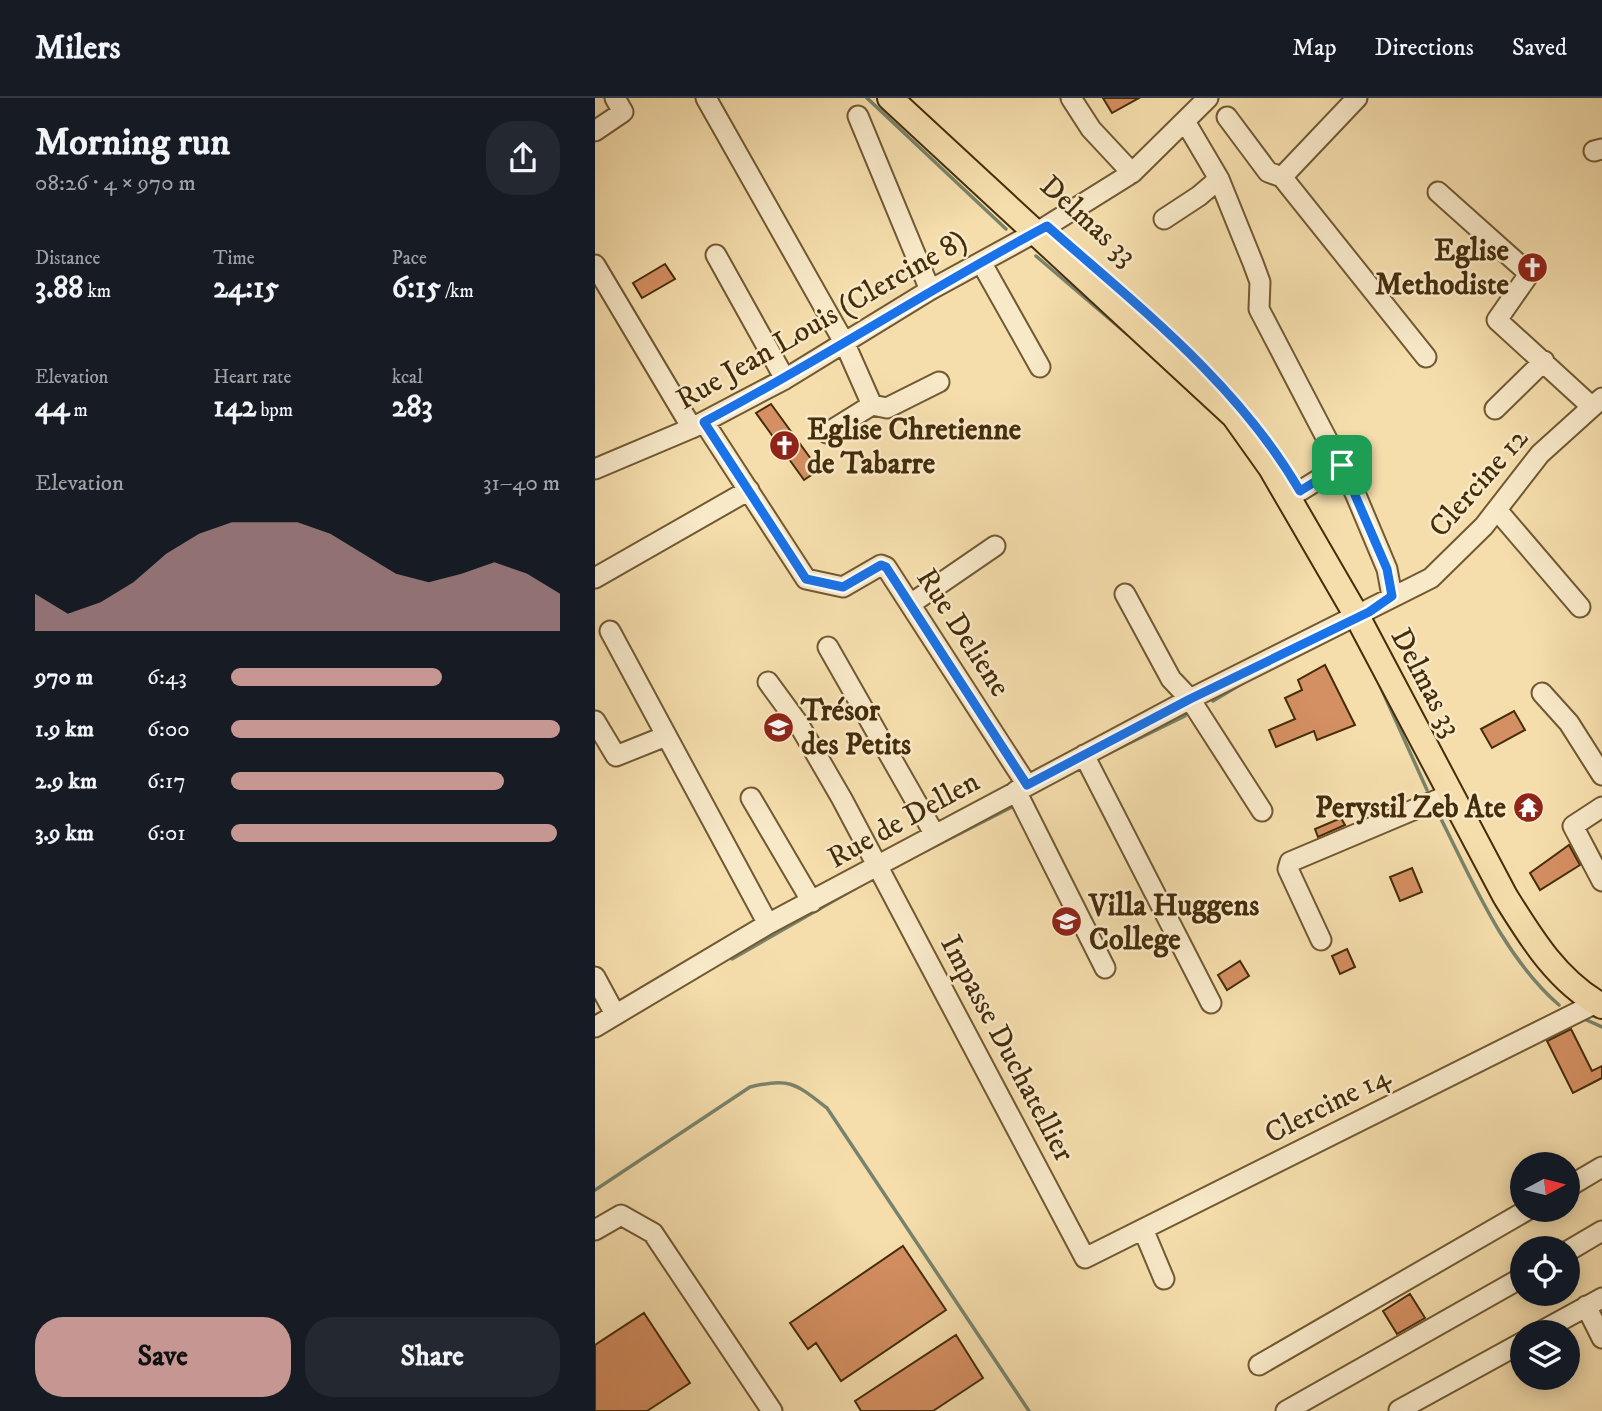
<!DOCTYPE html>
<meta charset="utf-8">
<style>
:root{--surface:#171b24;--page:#242831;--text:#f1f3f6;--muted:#9ea1a6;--line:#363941;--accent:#c59692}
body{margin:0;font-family:"IM FELL DW Pica",serif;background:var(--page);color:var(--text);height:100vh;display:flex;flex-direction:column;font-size:26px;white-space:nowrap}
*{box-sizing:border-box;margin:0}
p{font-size:23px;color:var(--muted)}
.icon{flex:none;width:38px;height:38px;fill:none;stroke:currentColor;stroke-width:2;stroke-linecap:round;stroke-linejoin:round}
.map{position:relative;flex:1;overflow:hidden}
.side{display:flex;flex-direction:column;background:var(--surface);width:595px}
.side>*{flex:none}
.needle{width:46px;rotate:83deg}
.buttons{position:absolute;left:915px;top:1054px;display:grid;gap:14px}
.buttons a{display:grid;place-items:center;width:70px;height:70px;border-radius:50%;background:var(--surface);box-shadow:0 4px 18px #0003;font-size:35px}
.pin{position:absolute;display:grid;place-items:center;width:60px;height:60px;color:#fff;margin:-30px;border-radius:14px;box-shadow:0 4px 10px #0006}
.round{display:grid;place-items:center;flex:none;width:74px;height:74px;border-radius:28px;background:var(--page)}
.headline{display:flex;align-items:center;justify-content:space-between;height:119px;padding:0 35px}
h1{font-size:38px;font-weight:800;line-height:52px}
.figures{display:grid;grid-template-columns:repeat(3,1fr);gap:10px;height:119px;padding:7px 35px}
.figures div{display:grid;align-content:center}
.figures b{font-size:30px;font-weight:800}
.figures small{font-size:19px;font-weight:400}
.figures p{font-size:19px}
.chart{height:196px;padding:14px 35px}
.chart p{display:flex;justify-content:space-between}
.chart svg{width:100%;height:126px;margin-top:7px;fill:var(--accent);opacity:.7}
.cta{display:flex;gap:14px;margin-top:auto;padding:14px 35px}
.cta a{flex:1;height:80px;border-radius:28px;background:var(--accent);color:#111;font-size:28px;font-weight:800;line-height:80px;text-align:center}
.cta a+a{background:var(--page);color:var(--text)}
ul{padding:0 35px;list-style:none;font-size:23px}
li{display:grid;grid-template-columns:112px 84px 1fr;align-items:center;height:52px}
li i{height:18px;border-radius:9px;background:var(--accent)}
header{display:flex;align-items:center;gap:42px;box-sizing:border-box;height:98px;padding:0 35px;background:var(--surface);border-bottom:2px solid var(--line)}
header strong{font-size:33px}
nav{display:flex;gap:38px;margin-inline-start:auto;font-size:24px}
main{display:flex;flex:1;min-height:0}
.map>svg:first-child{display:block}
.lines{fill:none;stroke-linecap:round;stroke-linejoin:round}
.stream{stroke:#79836b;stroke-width:3.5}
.building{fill:#d48f62;stroke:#452d0a;stroke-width:2}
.minor-casing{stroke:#715932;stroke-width:23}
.major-casing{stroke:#452d0a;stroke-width:28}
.minor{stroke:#f8e9c9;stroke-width:19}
.major{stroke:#f5ddac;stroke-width:24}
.route-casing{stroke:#fff;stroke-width:14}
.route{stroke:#1a73e8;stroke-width:9}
.labels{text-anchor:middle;stroke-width:5;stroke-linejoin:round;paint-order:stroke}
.street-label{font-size:30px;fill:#452d0a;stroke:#f8e9c9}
.poi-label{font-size:30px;font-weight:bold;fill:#452d0a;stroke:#f8e9c9;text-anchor:start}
</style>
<header>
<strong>Milers</strong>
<nav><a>Map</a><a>Directions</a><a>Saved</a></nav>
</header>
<main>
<section class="side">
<div class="headline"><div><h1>Morning run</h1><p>08:26 · 4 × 970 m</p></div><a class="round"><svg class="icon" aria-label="share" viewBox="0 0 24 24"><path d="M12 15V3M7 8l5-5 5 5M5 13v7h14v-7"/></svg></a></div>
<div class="figures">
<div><p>Distance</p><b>3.88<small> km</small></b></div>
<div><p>Time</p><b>24:15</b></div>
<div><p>Pace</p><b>6:15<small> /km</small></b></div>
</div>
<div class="figures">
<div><p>Elevation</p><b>44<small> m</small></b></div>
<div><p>Heart rate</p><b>142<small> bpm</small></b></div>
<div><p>kcal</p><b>283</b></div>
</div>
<div class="chart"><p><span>Elevation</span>31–40 m</p>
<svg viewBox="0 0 160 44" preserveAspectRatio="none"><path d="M0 44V31L10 38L20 34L30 27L40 17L50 10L60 6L70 6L80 6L90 10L100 17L110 24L120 27L130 24L140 20L150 24L160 31V44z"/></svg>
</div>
<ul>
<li><b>970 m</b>6:43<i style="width:64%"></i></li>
<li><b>1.9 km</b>6:00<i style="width:100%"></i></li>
<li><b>2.9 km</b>6:17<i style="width:83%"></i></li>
<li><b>3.9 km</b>6:01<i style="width:99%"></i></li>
</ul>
<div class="cta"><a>Save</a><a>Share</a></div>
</section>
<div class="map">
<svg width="1007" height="1313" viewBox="0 0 1007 1313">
<rect width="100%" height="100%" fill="#f5ddac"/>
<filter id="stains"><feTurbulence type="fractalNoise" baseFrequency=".00286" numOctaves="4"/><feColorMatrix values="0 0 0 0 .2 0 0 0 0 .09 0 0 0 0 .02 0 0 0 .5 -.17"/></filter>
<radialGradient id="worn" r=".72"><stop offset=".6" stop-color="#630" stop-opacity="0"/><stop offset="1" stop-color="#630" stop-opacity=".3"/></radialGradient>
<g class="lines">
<path class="stream" d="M272 0 411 131
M441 158 532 236
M782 581 832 692
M618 603 648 585
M510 657 590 618
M844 717C877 782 908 858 964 907
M297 770 417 709
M137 861 261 790
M987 920 1007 929
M0 1092 155 989C195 979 201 986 232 1010L434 1313"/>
</g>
<path class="building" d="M508 0H544L517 15Z
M70 166 80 181 47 200 38 185Z
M176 306 224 372 209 382 161 315Z
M730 567 760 627 722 642 719 633 681 649 674 632 700 621 690 600 707 592 703 582Z
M919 613 930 632 897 650 886 631Z
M746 720 750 727 723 739 720 731Z
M974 747 985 767 945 792 935 775Z
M817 770 827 794 805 803 795 779Z
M752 851 760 869 745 876 737 858Z
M645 863 654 878 632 892 623 877Z
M976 931 997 973 1007 968V980L978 995 952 943Z
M308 1148 351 1212 246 1283 221 1245 213 1251 195 1225Z
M815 1196 830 1220 802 1236 788 1213Z
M49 1215 95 1285 52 1313H0V1247Z
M361 1237 388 1280 338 1313H266L260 1303Z"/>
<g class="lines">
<defs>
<path id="minor" d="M111 0 250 246 277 307 292 310 344 284
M476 0 496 31 537 75
M263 18 335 192
M632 19 673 74 687 79 831 259
M591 25 624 81 658 165 665 184 664 211 760 395 792 471 797 498
M0 33 28 14 20 0
M999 53 1007 51
M687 79 762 0
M843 94 929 171 932 179 902 222 996 308
M569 121 604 98 624 81
M121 157 190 281
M386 164 445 269
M0 167 97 330
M900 311 949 263
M109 324 211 481 248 489 286 467 291 469 432 687
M232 335 277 307
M0 371 97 330 190 281 335 192 452 128 537 75 613 0
M705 393 747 367
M902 412 985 509
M0 480 154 392
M530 496 576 581 595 601 667 713
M317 505 400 448
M15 533 173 826
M233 549 340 737
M173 584 203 625 247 701 490 1160 1001 905
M947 595 974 625 1007 677
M0 623 21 658 71 638
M489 657 616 905
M421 693 510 870
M156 700 217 804
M1007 709 978 728 1007 783
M726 842 693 771 695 764 856 696
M0 879 20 916
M0 929 173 826 595 601 836 480 889 428 945 356 1007 300
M973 1089 1007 1069
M548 1131 569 1181
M0 1132 26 1117 58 1135 177 1313
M973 1153 1007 1133
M991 1208 1007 1240
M945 1234 1007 1200
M664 1267 934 1111
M804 1312 928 1244
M691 1313 928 1179"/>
<path id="major" d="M295 0 639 318 676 370 763 520 910 798C936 840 962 883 1007 908"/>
</defs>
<use href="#minor" class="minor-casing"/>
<use href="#major" class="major-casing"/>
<use href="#minor" class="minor"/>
<use href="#major" class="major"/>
</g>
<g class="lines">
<defs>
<path id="route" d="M452 128C544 209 643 286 705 393L747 367 792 471 797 498 774 514 595 601 432 687 291 469 286 467 248 489 211 481 109 324C226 262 336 190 452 128Z"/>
</defs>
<use href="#route" class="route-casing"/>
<use href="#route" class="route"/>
</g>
<defs>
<symbol id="church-disc" viewBox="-11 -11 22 22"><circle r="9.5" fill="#8f2418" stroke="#f8e9c9"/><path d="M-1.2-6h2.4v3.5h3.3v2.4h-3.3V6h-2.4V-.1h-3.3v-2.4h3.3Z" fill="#fff"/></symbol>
<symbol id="school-disc" viewBox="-11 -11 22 22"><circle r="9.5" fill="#8f2418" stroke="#f8e9c9"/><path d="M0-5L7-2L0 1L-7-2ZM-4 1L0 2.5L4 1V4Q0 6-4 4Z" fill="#fff"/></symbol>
<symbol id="temple-disc" viewBox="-11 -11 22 22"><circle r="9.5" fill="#8f2418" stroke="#f8e9c9"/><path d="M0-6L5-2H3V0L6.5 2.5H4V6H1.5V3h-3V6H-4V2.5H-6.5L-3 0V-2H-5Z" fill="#fff"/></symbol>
</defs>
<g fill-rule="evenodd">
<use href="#church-disc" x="920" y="152" width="35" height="35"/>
<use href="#church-disc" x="172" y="330" width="35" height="35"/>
<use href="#school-disc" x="166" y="612" width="35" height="35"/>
<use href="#temple-disc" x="916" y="692" width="35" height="35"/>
<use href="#school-disc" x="454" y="806" width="35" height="35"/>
</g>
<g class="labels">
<g class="street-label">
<text transform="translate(494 122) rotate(42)" y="10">Delmas 33</text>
<text transform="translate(226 221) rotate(-30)" y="10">Rue Jean Louis (Clercine 8)</text>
<text transform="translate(883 384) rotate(-49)" y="10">Clercine 12</text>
<text transform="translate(369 534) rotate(57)" y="10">Rue Deliene</text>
<text transform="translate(832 584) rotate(62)" y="10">Delmas 33</text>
<text transform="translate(308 721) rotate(-29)" y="10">Rue de Dellen</text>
<text transform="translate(413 950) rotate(62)" y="10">Impasse Duchatellier</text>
<text transform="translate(732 1006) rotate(-27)" y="10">Clercine 14</text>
</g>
<g class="poi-label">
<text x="914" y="162" text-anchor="end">Eglise<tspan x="914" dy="34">Methodiste</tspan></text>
<text x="212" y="341">Eglise Chretienne<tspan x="212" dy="34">de Tabarre</tspan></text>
<text x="206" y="622">Trésor<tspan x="206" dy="34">des Petits</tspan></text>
<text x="911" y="719" text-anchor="end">Perystil Zeb Ate</text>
<text x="494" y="817">Villa Huggens<tspan x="494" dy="34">College</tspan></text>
</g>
</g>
<rect width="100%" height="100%" filter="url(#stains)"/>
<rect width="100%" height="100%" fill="url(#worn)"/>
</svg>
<div class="buttons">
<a><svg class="needle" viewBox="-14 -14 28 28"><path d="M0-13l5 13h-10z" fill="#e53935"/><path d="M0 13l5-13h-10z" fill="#9ea1a6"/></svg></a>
<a><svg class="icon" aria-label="locate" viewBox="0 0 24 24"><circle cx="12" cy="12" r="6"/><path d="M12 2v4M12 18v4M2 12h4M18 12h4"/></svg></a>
<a><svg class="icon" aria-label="layers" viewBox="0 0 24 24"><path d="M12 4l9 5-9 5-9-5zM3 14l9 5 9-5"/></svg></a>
</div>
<div class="pin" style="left:747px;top:367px;background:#1e9e55"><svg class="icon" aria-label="arrive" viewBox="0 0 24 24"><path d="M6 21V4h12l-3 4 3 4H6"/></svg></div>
</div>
</main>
